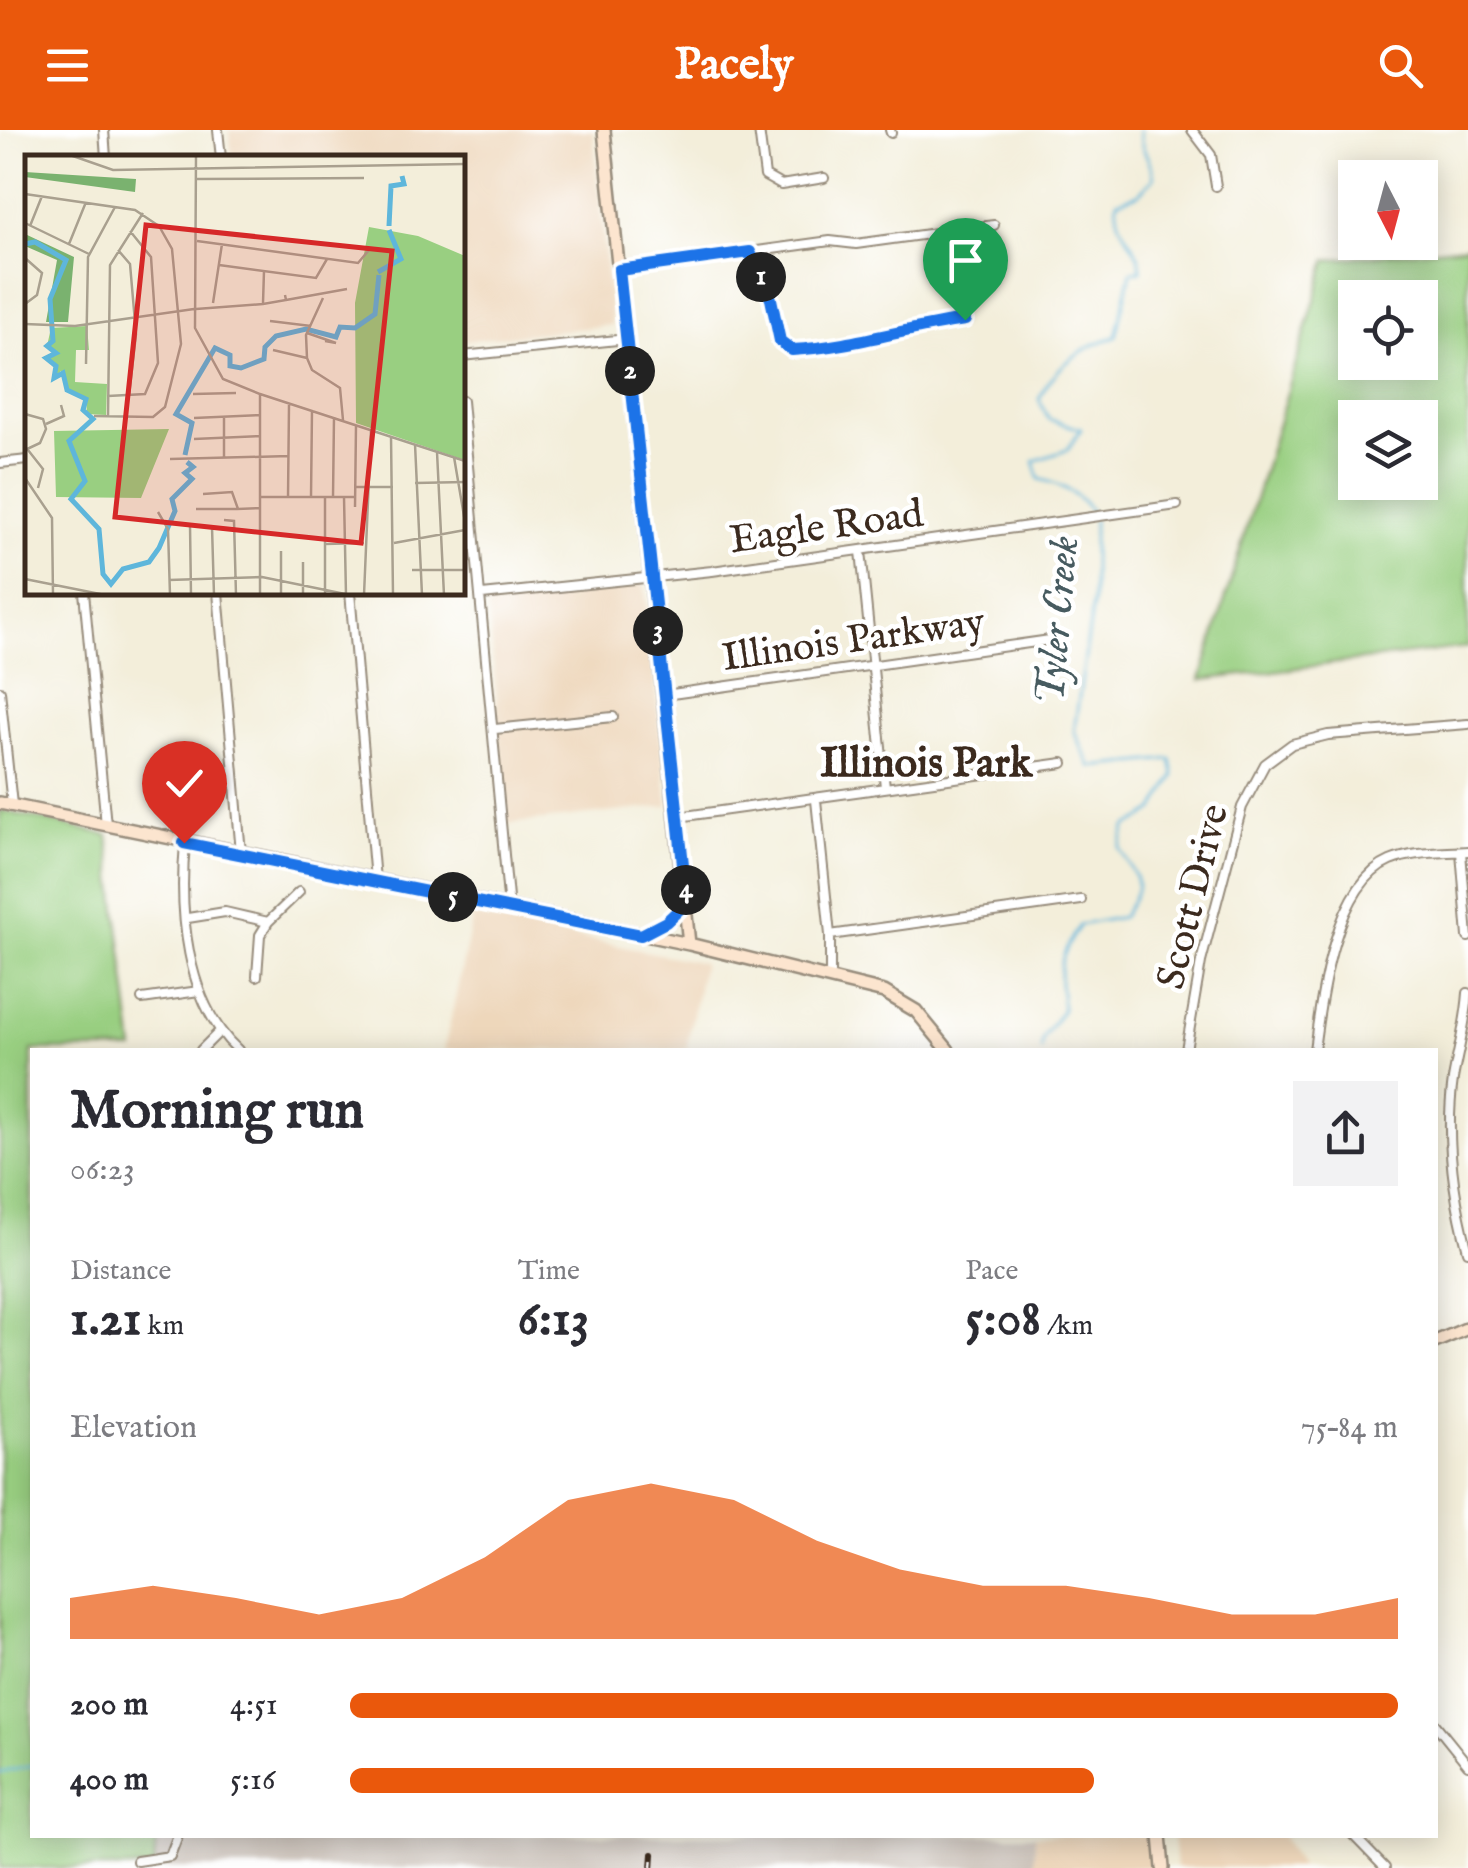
<!DOCTYPE html>
<meta charset="utf-8">
<style>
:root{--surface:#fff;--page:#f2f2f3;--text:#2b2b33;--muted:#7c7c81;--accent:#ea580c}
body{margin:0;font-family:"IM FELL English",serif;background:var(--page);color:var(--text);height:100vh;display:flex;flex-direction:column;font-size:38px;white-space:nowrap}
*{box-sizing:border-box;margin:0}
p{font-size:32px;color:var(--muted)}
.icon{flex:none;width:55px;height:55px;fill:none;stroke:currentColor;stroke-width:2;stroke-linecap:round;stroke-linejoin:round}
.map{position:relative;flex:1;overflow:hidden}
.side{position:absolute;left:30px;top:918px;width:1408px;height:790px;display:flex;flex-direction:column;background:var(--surface);border-radius:0px;box-shadow:0 5px 25px #0003}
.side>*{flex:none}
.needle{width:65px;rotate:174deg}
.buttons{position:absolute;left:1338px;top:30px;display:grid;gap:20px}
.buttons a{display:grid;place-items:center;width:100px;height:100px;border-radius:0px;background:var(--surface);box-shadow:0 5px 25px #0003;font-size:50px}
.pin{position:absolute;display:grid;place-items:center;width:85px;height:85px;color:#fff;margin:-102px -42px;border-radius:50% 50% 50% 0;rotate:-45deg;box-shadow:0 0 10px #0007}
.pin .icon{rotate:45deg}
.km{position:absolute;width:50px;height:50px;margin:-25px;border-radius:50%;background:#222;color:#fff;font-size:28px;line-height:50px;text-align:center}
.round{display:grid;place-items:center;flex:none;width:105px;height:105px;border-radius:0px;background:var(--page)}
.overview{display:flex;align-items:center;justify-content:space-between;height:170px;padding:0 40px}
h1{font-size:55px;font-weight:800;line-height:75px}
.metrics{display:grid;grid-template-columns:repeat(3,1fr);gap:15px;height:170px;padding:10px 40px}
.metrics div{display:grid;align-content:center}
.metrics b{font-size:50px;font-weight:800}
.metrics small{font-size:28px;font-weight:400}
.metrics p{font-size:28px}
.chart{height:280px;padding:20px 40px}
.chart p{display:flex;justify-content:space-between}
.chart svg{width:100%;height:180px;margin-top:10px;fill:var(--accent);opacity:.7}
ul{padding:0 40px;list-style:none;font-size:32px}
li{display:grid;grid-template-columns:160px 120px 1fr;align-items:center;height:75px}
li i{height:25px;border-radius:12px;background:var(--accent)}
header{display:flex;justify-content:space-between;align-items:center;height:130px;padding:0 40px;background:var(--accent);color:#fff;font-size:45px;font-weight:800}
.map>svg:first-child{display:block}
.built{fill:#eed7bb}
.industrial{fill:#ccc2b9}
.green{fill:#99cf81;stroke:#6a7c50;stroke-width:2.5;fill-rule:evenodd}
.lines{fill:none;stroke-linecap:round;stroke-linejoin:round}
.stream{stroke:#5eb6db;stroke-width:2.5}
.street-casing{stroke:#978c7c;stroke-width:12}
.secondary-casing{stroke:#978c7c;stroke-width:16}
.street{stroke:#fff;stroke-width:8}
.secondary{stroke:#fce5cf;stroke-width:11}
.rail-casing{stroke:#3b2a1e;stroke-width:6}
.rail{stroke:#fff;stroke-width:2.5;stroke-dasharray:8;stroke-linecap:butt}
.route-casing{stroke:#fff;stroke-width:20}
.route{stroke:#1a73e8;stroke-width:12}
.labels{text-anchor:middle;stroke-width:9;stroke-linejoin:round;paint-order:stroke}
.street-label{font-size:40px;fill:#3b2a1e;stroke:#fff}
.water-label{font-size:42px;font-style:italic;fill:#475b60;stroke:#fff}
.neighbourhood-label{font-size:42px;font-weight:bold;fill:#3b2a1e;stroke:#fff}
.inset-river{fill:none;stroke:#5eb6db;stroke-width:5}
.inset-road{fill:none;stroke:#a9a08f;stroke-width:2.5}
.view{fill:#d62828;fill-opacity:0.15;stroke:#d62828;stroke-width:5}
.inset-edge{fill:none;stroke:#3b2a1e;stroke-width:5}
</style>
<header><svg class="icon" aria-label="menu" viewBox="0 0 24 24"><path d="M4 6h16M4 12h16M4 18h16"/></svg>Pacely<svg class="icon" aria-label="search" viewBox="0 0 24 24"><circle cx="10" cy="10" r="6"/><path d="M15 15l6 6"/></svg></header>
<div class="map">
<svg width="1468" height="1738" viewBox="0 0 1468 1738">
<rect width="100%" height="100%" fill="#fff"/>
<filter id="ink" filterUnits="userSpaceOnUse"><feTurbulence type="fractalNoise" baseFrequency=".01" numOctaves="2"/><feDisplacementMap in="SourceGraphic" scale="20" xChannelSelector="R" yChannelSelector="G"/><feConvolveMatrix kernelMatrix="1 2 1 2 8 2 1 2 1" color-interpolation-filters="sRGB"/></filter>
<filter id="wash" filterUnits="userSpaceOnUse"><feTurbulence type="fractalNoise" baseFrequency=".0048" numOctaves="4" result="noise"/><feDisplacementMap in="SourceGraphic" scale="40" xChannelSelector="R" yChannelSelector="G"/><feGaussianBlur stdDeviation="2.25" result="paint"/><feColorMatrix in="noise" values="0 0 0 0 0 0 0 0 0 0 0 0 0 0 0 0 0 1.4 0 .05"/><feComposite in="paint" operator="in"/></filter>
<g filter="url(#wash)">
<rect width="100%" height="100%" fill="#f3eeda"/>
<path class="built" d="M229 0H593L612 195 463 211 462 28 232 27Z
M644 454 668 676 507 694 488 472Z
M473 786 703 833 686 920H444Z
M1035 1705H1149L1153 1738H1034Z
M1173 1705H1282L1301 1738H1176Z"/>
<path class="industrial" d="M156 1705H1035L1034 1738H154Z"/>
<path class="green" d="M1468 116V517L1201 550 1327 130ZM1355 168H1420V232H1355ZM1355 288H1420V352H1355Z
M0 680 108 705 134 920H32V1705H156L154 1738H0Z"/>
<g class="lines">
<path class="stream" d="M1091 382C1080 364 1060 354 1039 349L1034 331 1067 320 1081 299 1048 289 1039 269C1053 238 1084 214 1116 207L1131 142 1141 141C1141 114 1113 102 1117 71L1138 64 1154 48C1152 29 1139 20 1140 0
M1041 920 1043 908 1063 879C1057 837 1058 830 1080 795L1122 787C1147 749 1136 752 1120 718L1126 697 1154 681 1174 646 1171 629 1091 637 1074 601 1093 473V390
M0 1643 32 1636"/>
</g>
</g>
<g filter="url(#ink)">
<g class="lines">
<defs>
<path id="street" d="M104 0 106 28
M218 0 221 28
M759 0 765 46 781 55 824 48
M890 0 891 3
M1192 0 1211 25 1216 56
M750 122 830 111 856 114 994 95
M619 140 750 122 771 169 780 211 792 220C853 217 905 198 965 190
M462 226 627 209
M462 271 509 779
M0 333 28 330
M861 421 885 657
M84 462 106 695
M218 462 241 723
M350 462 375 750
M482 465 712 441 1177 375
M0 561 12 675
M665 565 1050 510
M495 599 613 587
M816 670 830 805V848
M678 687 1063 633
M185 713C179 780 185 872 238 920
M1461 722 1468 807
M188 788 225 782 268 792 299 762
M830 805 1081 770
M257 846 260 805 268 792
M1468 863C1466 893 1458 920 1453 949 1445 1007 1453 1065 1468 1121
M142 869 199 861
M201 920 220 901
M1186 920 1201 832 1242 677 1265 634 1292 614 1328 605 1468 594
M1314 920C1321 866 1335 754 1390 731 1414 721 1443 723 1468 721
M1435 1594 1468 1635
M1353 1705 1385 1738
M137 1731 170 1726 178 1705"/>
<path id="secondary" d="M604 0 689 814
M0 673 689 814 884 862 916 881 948 920
M641 805 666 792 686 773
M1435 1212 1468 1198
M1160 1705 1163 1738"/>
</defs>
<use href="#street" class="street-casing"/>
<use href="#secondary" class="secondary-casing"/>
<use href="#street" class="street"/>
<use href="#secondary" class="secondary"/>
<defs>
<path id="rail" d="M652 1738 653 1724"/>
</defs>
<use href="#rail" class="rail-casing"/>
<use href="#rail" class="rail"/>
</g>
</g>
<g class="lines" filter="url(#ink)">
<defs>
<path id="route" d="M184 713 641 805 666 792 686 773 685 753 619 140 750 122 771 169 780 211 792 220C853 217 905 198 965 190"/>
</defs>
<use href="#route" class="route-casing"/>
<use href="#route" class="route"/>
</g>
<g class="labels">
<g class="street-label">
<text transform="translate(826 395) rotate(-8)" y="14">Eagle Road</text>
<text transform="translate(853 508) rotate(-8)" y="14">Illinois Parkway</text>
<text transform="translate(1191 766) rotate(-76)" y="14">Scott Drive</text>
</g>
<g class="water-label">
<text transform="translate(1055 490) rotate(-85)" y="15">Tyler Creek</text>
</g>
<g class="neighbourhood-label">
<text x="926" y="646">Illinois Park</text>
</g>
</g>
<g transform="translate(25 25)">
<rect width="440" height="440" fill="#f3eeda"/>
<path d="M344 72 393 81 440 101 439 305 331 268 330 148ZM62 171 64 195H51L50 227 82 229 81 260 62 259 61 244 42 235 36 216 29 223 31 210 21 203 31 198 22 191 26 173ZM144 274 116 343 31 342 29 276Z" fill="#99cf81"/>
<path d="M0 17 111 24 110 37 0 22ZM0 79 49 102 43 167H21L32 105 0 91Z" fill="#7ab26f"/>
<path class="inset-river" d="M364 71 366 31 379 29 377 21M0 89 10 87 41 105 25 144 28 186 22 191 31 198 21 203 31 211 29 223 38 218 42 235 61 244 58 255 68 264 44 286 60 326 46 344 74 374 78 419 86 429 98 414 124 407 134 393 150 356 147 344 167 324 160 318 168 312 162 307M353 117 376 104 364 75M160 300 167 268 151 259 190 193 205 200V211L216 213 239 204 240 192 251 181 281 174 311 182 315 172 330 173 350 159 354 120"/>
<path class="inset-road" d="M45 0 88 15 440 9M171 0 170 173 198 224 235 239V440M171 24 339 23M0 39 110 55 134 71 147 94 156 189 140 252 128 262 69 261M0 68 64 99M5 71 17 41M172 86 333 108 344 95M44 89 61 47M93 95 105 109 111 179 104 241M0 103 17 118 12 140 0 149M194 110 291 123 302 104M298 143 281 180 282 203 287 215 315 233 318 265M261 145 322 134M188 148 197 89M238 148 239 116M171 154 238 149 261 145 260 140M245 166 286 171M0 169 50 171 169 154M282 178 311 188 300 186M248 195 282 203M61 209 63 102 90 52M168 239 211 238M235 239 440 306M83 241 120 239 133 208 126 102 105 76M0 259 18 264 21 274 15 288 0 295M83 262 85 110 118 58M169 263 235 260M21 269 39 261 36 250M366 281 368 440M169 284 235 281M390 289 397 440M3 295 18 314 13 333M412 297 419 440M199 302V262M429 302 440 367M145 304 264 301M0 323 27 363 28 440M390 328 440 327M331 332H368M178 339 207 337 213 354 235 353M235 342H330M263 342 264 250M286 342 287 255M308 342 309 262M319 342 321 440M330 352 331 270M171 354H213M133 357 143 374 145 440M199 365 209 366 211 440M165 370 166 440M187 372 189 440M369 388 440 375M300 389 339 388M278 407V440M387 415H440M0 424 80 440M144 425 237 422 325 440M256 440V396M300 440V342M339 440 346 275"/>
<path class="view" d="M121 70 367 96 336 388 90 362Z"/>
<rect width="440" height="440" class="inset-edge"/>
</g>
</svg>
<div class="buttons">
<a><svg class="needle" viewBox="-14 -14 28 28"><path d="M0-13l5 13h-10z" fill="#e53935"/><path d="M0 13l5-13h-10z" fill="#7c7c81"/></svg></a>
<a><svg class="icon" aria-label="locate" viewBox="0 0 24 24"><circle cx="12" cy="12" r="6"/><path d="M12 2v4M12 18v4M2 12h4M18 12h4"/></svg></a>
<a><svg class="icon" aria-label="layers" viewBox="0 0 24 24"><path d="M12 4l9 5-9 5-9-5zM3 14l9 5 9-5"/></svg></a>
</div>
<div class="pin" style="left:965px;top:190px;background:#1e9e55"><svg class="icon" aria-label="arrive" viewBox="0 0 24 24"><path d="M6 21V4h12l-3 4 3 4H6"/></svg></div>
<div class="pin" style="left:184px;top:713px;background:#d93025"><svg class="icon" aria-label="check" viewBox="0 0 24 24"><path d="M5 12l5 5 9-10"/></svg></div>
<b class="km" style="left:761px;top:147px">1</b>
<b class="km" style="left:630px;top:241px">2</b>
<b class="km" style="left:658px;top:501px">3</b>
<b class="km" style="left:686px;top:760px">4</b>
<b class="km" style="left:453px;top:767px">5</b>
<section class="side">
<div class="overview"><div><h1>Morning run</h1><p>06:23</p></div><a class="round"><svg class="icon" aria-label="share" viewBox="0 0 24 24"><path d="M12 15V3M7 8l5-5 5 5M5 13v7h14v-7"/></svg></a></div>
<div class="metrics">
<div><p>Distance</p><b>1.21<small> km</small></b></div>
<div><p>Time</p><b>6:13</b></div>
<div><p>Pace</p><b>5:08<small> /km</small></b></div>
</div>
<div class="chart"><p><span>Elevation</span>75–84 m</p>
<svg viewBox="0 0 160 44" preserveAspectRatio="none"><path d="M0 44V34L10 31L20 34L30 38L40 34L50 24L60 10L70 6L80 10L90 20L100 27L110 31L120 31L130 34L140 38L150 38L160 34V44z"/></svg>
</div>
<ul>
<li><b>200 m</b>4:51<i style="width:100%"></i></li>
<li><b>400 m</b>5:16<i style="width:71%"></i></li>
</ul>
</section>
</div>
